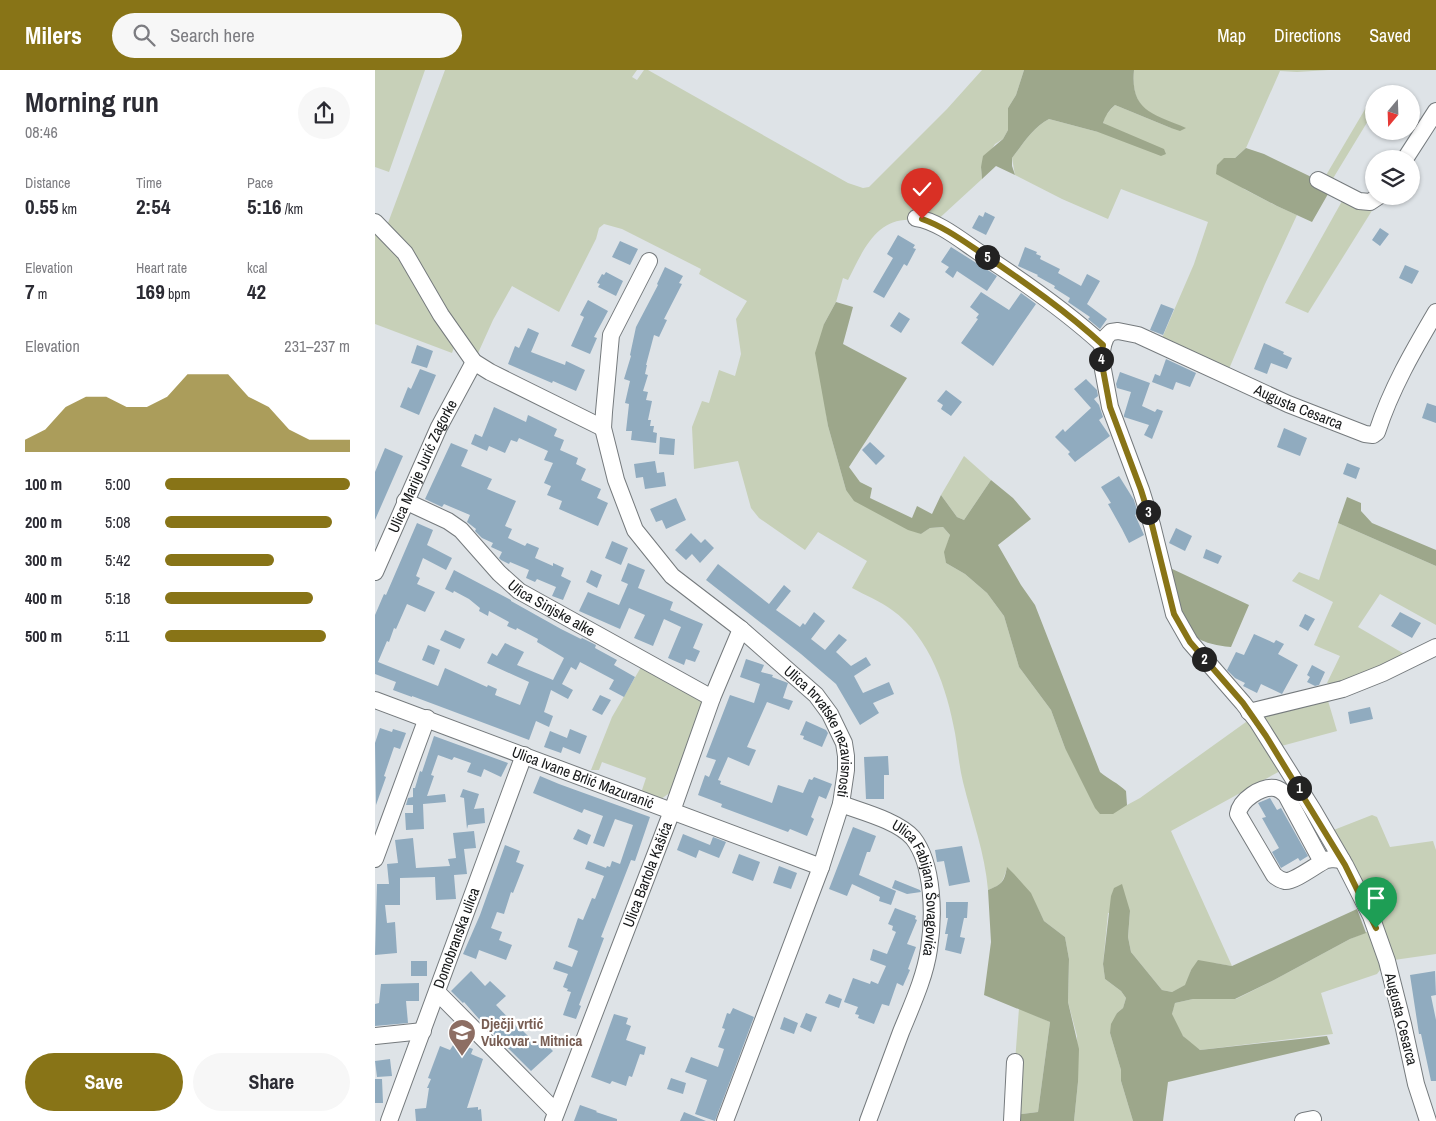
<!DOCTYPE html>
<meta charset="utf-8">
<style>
:root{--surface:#fff;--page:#f7f7f7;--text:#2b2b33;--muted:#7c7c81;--accent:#887417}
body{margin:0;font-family:"Archivo Narrow",sans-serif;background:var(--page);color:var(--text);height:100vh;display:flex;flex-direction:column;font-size:19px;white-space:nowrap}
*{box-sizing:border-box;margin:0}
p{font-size:16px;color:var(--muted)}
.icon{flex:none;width:28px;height:28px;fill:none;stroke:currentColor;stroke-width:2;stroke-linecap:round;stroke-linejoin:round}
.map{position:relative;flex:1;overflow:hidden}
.details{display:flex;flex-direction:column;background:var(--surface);width:375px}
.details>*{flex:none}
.needle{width:32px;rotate:199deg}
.buttons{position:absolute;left:990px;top:15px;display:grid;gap:10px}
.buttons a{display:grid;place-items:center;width:55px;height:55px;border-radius:50%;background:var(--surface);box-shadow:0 1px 4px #0004;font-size:25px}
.pin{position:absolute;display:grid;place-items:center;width:42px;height:42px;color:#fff;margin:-51px -21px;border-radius:50% 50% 50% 0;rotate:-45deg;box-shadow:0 0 5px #0007}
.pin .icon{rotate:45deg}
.km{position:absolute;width:25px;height:25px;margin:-12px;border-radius:50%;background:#222;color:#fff;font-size:14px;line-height:25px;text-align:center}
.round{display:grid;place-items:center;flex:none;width:52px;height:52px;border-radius:26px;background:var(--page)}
.headline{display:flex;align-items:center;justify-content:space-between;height:85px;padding:0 25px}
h1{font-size:28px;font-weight:700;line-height:38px}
.stats{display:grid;grid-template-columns:repeat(3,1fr);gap:8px;height:85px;padding:5px 25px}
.stats div{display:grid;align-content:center}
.stats b{font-size:21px;font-weight:700}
.stats small{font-size:14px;font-weight:400}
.stats p{font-size:14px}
.chart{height:140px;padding:10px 25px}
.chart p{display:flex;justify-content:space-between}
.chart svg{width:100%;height:90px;margin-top:5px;fill:var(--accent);opacity:.7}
.cta{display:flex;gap:10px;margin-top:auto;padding:10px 25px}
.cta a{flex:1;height:58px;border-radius:30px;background:var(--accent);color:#fff;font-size:20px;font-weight:700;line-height:58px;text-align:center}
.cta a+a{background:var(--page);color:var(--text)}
ul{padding:0 25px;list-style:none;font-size:16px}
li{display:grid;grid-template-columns:80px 60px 1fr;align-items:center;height:38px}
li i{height:12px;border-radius:6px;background:var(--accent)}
header{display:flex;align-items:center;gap:30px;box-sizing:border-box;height:70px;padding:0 25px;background:var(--accent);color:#fff}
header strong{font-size:24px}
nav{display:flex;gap:28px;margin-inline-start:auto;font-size:18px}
.search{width:350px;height:45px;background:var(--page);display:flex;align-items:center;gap:12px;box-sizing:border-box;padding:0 18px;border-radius:28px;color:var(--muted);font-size:19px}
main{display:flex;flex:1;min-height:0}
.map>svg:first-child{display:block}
.green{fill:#c7d0b8}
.forest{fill:#9da78b}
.building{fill:#90abbf}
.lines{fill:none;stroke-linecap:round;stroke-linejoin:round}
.minor-casing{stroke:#757a7d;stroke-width:18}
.minor{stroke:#fff;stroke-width:16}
.route-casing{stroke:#fff;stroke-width:10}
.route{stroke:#887417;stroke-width:6}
.labels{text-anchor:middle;stroke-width:4.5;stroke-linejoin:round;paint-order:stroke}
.street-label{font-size:15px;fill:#17191a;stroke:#fff}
.education-label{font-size:15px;font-weight:bold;fill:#785e54;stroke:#fff;text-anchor:start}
</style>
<header>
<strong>Milers</strong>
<div class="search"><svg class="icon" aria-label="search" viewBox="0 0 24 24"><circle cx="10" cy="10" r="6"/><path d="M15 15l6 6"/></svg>Search here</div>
<nav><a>Map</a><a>Directions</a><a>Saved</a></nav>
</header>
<main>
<section class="details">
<div class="headline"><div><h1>Morning run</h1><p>08:46</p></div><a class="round"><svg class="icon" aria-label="share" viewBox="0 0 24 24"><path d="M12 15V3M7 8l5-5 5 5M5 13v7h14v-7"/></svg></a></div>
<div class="stats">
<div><p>Distance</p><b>0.55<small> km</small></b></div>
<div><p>Time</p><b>2:54</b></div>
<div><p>Pace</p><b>5:16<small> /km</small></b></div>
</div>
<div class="stats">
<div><p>Elevation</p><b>7<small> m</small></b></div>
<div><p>Heart rate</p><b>169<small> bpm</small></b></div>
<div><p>kcal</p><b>42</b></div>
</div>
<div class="chart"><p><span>Elevation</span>231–237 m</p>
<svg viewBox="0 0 160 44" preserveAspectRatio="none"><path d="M0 44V38L10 33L20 22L30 17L40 17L50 22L60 22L70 17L80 6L90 6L100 6L110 17L120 22L130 33L140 38L150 38L160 38V44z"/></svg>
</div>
<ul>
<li><b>100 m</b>5:00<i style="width:100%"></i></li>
<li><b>200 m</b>5:08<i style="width:90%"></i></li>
<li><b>300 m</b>5:42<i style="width:59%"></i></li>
<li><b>400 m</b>5:18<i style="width:80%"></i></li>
<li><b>500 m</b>5:11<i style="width:87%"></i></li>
</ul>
<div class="cta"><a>Save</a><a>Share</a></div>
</section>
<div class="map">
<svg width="1061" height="1051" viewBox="0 0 1061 1051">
<rect width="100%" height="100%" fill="#dee3e7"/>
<path class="green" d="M0 0H50L14 102 0 97Z
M70 0H262L257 7 262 10 269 0H273L473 113 488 118 494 117 572 39 607 0H649L641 25 633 38V60L628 69 620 74 606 97 607 109 558 154C507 138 493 170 473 210L468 208 461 232 449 254 448 322 453 356 471 420 546 464 555 458 568 457 575 465 570 482 571 493 590 504 612 523 629 546 644 597 676 640 690 678 752 735 765 728 878 647 951 624 962 661 899 678 907 700 796 761 857 896 839 893 816 900 811 915 797 922 787 920 756 882 753 867 755 841 733 843 728 894 730 909 746 921 751 928 748 938 742 943 735 963 746 1000V1011L758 1051H699L703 1012 702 966 693 932 694 889 690 867 669 851 655 823 632 798C627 813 628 814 613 820 610 783 597 749 588 712 584 696 583 680 580 663 572 619 555 567 517 540 505 531 490 525 477 518L492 491 443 462 430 480 384 448 376 438 363 391 319 399 317 357 327 331 334 333 344 300 360 306 366 284 361 249 372 231 324 204 326 199 247 159 229 154 224 158 221 169 184 242 137 216 118 250 99 292 82 269 77 283 0 254V152L10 161Z
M759 0H954L922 2 905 1 871 78 860 88H849L869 119 902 136 922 145 890 214 851 306 784 275 819 194 833 152 746 119 733 149 687 129 640 105 637 88C648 74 658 57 674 49L723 62 738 59 728 53 730 46 740 35 796 58H810C778 44 755 42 759 0Z
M999 24V41L954 115 947 112Z
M971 124 998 139 933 243 910 233Z
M589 386 616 410 589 450 582 447 566 425Z
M963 453 1061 496V555L1005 524 983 557 1038 589 968 619 952 613 965 586 939 575 958 532 917 511 924 502 944 510Z
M269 592 325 625 327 633 296 722 286 729 269 724 267 720 271 708 227 692 224 700H216L237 647Z
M997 745 1002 747 1015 777 1058 771 1061 780V884L1012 891 1002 904 946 923 958 964 825 980C813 972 799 960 797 945 797 941 799 936 800 933L818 929H861L899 910 975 869 1001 858 951 763Z
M644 938 675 952 663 1042 638 1045 640 992Z"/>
<path class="forest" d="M649 0H759C755 42 779 44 811 58L805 61 796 58 740 35C734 40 730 46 728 53L789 79 791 84 786 86 723 62 674 49C658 57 648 74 637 88V96L640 105 621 96 607 109 606 97 608 86 628 69 633 60V38L641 25Z
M871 78 889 84 957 117 937 152 902 136 841 104 842 95 849 88H860Z
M461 232 478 237 468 274 532 308 474 397 485 412 497 418 495 428 537 448 542 436 557 444 566 425 582 447 589 450 616 410 638 428 656 449 623 475 646 515 660 535 725 702C733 709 743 713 751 721L752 735 738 744H725L720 738 690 678 676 640 644 597 629 546 612 523 590 504 571 493 569 482 575 465 568 457 555 458 546 464 533 460 479 431 471 420 453 356 440 283 449 254Z
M972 427 986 433V441L997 453 1061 480V496L963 453Z
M793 497 874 535 856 577C842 576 822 572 813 560 802 546 798 515 793 497Z
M632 797 639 804 656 823 669 851 690 867 694 889 693 932 704 979 703 1012 699 1051H637L638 1045 663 1042 675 952 609 925 616 872 613 820C627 814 629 813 632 797Z
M747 814 755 841 753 867 756 882 787 920 797 922 810 915 816 900 823 890 857 896 982 839 991 863 975 869 899 910 860 929H818L800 933 797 944 808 966 825 980 952 966 955 974 793 1012 788 1051H758L746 1011V1000L735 963 736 954 742 943 748 938 751 928 746 921 730 909 728 894 736 826 739 818Z"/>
<path class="building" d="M610 142 620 147 611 165 597 158 604 145 608 147Z
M1005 158 1014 164 1005 176 997 170Z
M523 165 540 175 538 178 541 179 532 196 529 194 509 228 498 222 518 188 512 184Z
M245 171 263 179 255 195 237 187Z
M576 177 622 206 612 221 582 201 578 208 570 202 574 197 566 192Z
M650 177 662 182 661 184 666 186 665 189 685 199 683 203 706 216 712 204 725 211 712 234 732 249 725 259 713 249 715 247 693 232 695 228 679 218 680 216 662 206 663 205 643 196Z
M1030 195 1044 201 1037 214 1024 208Z
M290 197 308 206 304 213 307 214 289 249 292 250 284 267 279 265 271 295H272L270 304 273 305 268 321 273 322 271 330 277 331 273 350H276L275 356H279L278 362 282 363 281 373 256 370 257 361H251L254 334 250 333 255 311 249 309 256 286 255 285 261 257 283 215 282 214Z
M231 202 248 211 241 226 223 217 225 214 222 213 227 204 229 205Z
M606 222 634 240 646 223 661 234 618 296 586 273 603 249 601 248 604 244 595 237Z
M213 230 233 241 219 267 222 268 215 284 196 276 209 247 205 245Z
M786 234 799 239 788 265 775 260Z
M524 242 535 249 526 263 515 256Z
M153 258 164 263 156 282 190 295 191 291 210 300 201 321 178 311 177 313 133 294 140 276 144 278Z
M889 273 909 282 908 284 917 288 912 299 896 293 892 304 879 299Z
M42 275 58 281 52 298 36 293Z
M791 289 821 303 815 317 801 312 798 320 777 312 780 304 785 306Z
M45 299 61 305 44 345 25 337 33 317 36 319Z
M745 302 775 313 767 336 780 342 782 339 788 341 777 369 769 365 774 355 749 347V345L756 322 742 318 741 314Z
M711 309 722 320 723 326 719 329 724 335 728 347 724 350 735 366 700 392 693 384 695 382 680 367 688 359 690 362 716 338 699 319Z
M571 320 587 332 576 346 566 339 568 335 562 331Z
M1052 333 1061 336V353L1047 348Z
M119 337 151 352 153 345 182 359 179 366 189 370 185 380 203 388 201 394 211 399 206 410 226 419 222 428 233 433 223 456 184 439 187 431 172 425 176 416 169 413 178 393 169 390 173 381 144 368 142 372 136 370 130 383 114 376 112 381 96 374 100 364 107 367Z
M909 358 932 368 925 386 902 377Z
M285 367 300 369 299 385 284 384Z
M495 372 510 386 501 395 487 380Z
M76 373 93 380 86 396 117 409 112 419 141 431 130 456 137 459 133 468 150 476 152 473 164 478 160 488 178 496V493L189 498 186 506 196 511 188 530 177 526 181 517 162 509 160 512 151 508 154 500 135 492 134 494 126 490 124 488 127 482 116 477 118 473 107 468 100 461 101 459 92 452 95 445 69 434 67 437 50 429Z
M10 378 28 386 0 450V402Z
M280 391 282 403 289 402 291 416 270 419 268 407 261 408 259 394Z
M972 393 985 398 981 409 968 404Z
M744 406 759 430 763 443 760 445 769 465 754 473 747 459 733 434 736 433 726 417Z
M301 428 311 450 291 459 287 450 281 452 275 439Z
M42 453 58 460 52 475 77 488 71 500 48 488 41 506 45 508 42 514 60 522 50 542 32 534 21 559 19 558 14 572 12 571 3 592 63 616 70 598 112 617 113 615 122 619 120 625 145 635 154 612 112 593 117 583 122 586 130 573 149 582 142 595 178 610 189 588 162 572 163 569 142 558 141 560 132 556 134 552 114 541 113 546 104 541 105 538 94 529 79 521 78 523 70 519 79 500 136 530V531L186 559 206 569 207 568 221 575 220 578 242 590 239 595 260 607 249 627 234 619 239 610 205 592 201 600 196 597 187 614 198 620 193 629 176 620 169 642 178 646 174 657 161 651 154 670 37 626V627L18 620 21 612 0 604V545L9 524 11 525Z
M801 458 817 466 810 481 794 473Z
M316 463 326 473 330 469 339 478 325 493 317 484 311 490 300 480Z
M237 471 253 478 246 495 230 488Z
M831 479 847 486 843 494 828 488Z
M253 493 270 500 263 518 298 532 295 540 328 554 318 578 325 581 320 592 311 589 309 595 293 588 306 557 289 549 278 576 259 568 270 545 254 538 245 559 204 541 213 522 244 535 253 514 246 511Z
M343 494 394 534 409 515 416 521 401 540 425 557 428 553 430 555 439 542 450 551 436 569 450 580 464 564 472 570 461 582 476 596 491 587 496 595 479 606 488 623 514 612 519 624 498 633 504 643 485 655 461 614 426 584 331 510Z
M216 500 227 505 222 518 211 512Z
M1025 542 1046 553 1037 568 1016 556Z
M930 544 940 549 933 561 924 556Z
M70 560 90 569 85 579 65 570Z
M879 564 899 573 901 570 909 574 903 584 923 595 907 624 886 614 882 623 868 616 870 613 860 608 852 600 861 582 869 585Z
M53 575 65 580 59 595 47 590Z
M371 589 389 595 386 602 398 605 397 607 413 613 408 628 418 631 414 640 392 632 372 677 381 680 374 696 353 687 343 710 346 711 345 714 397 733 403 715 428 723 434 709 437 710 439 707 457 714 451 729 444 726 436 747 439 749 432 766 415 759 413 762 346 737 347 734 323 725 330 705 334 707 341 690 331 687 355 625 379 633 385 614 365 607Z
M937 595 950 602 944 615 940 616 932 612 935 607 932 605Z
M225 625 236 630 227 645 217 640Z
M995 637 998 649 975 654 973 642Z
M431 651 451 660 453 663 447 677 428 669 429 666 425 665Z
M5 658 17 662 18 659 31 663 25 679 19 677 9 706 11 707 1 735 0 673Z
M195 659 212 666 205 684 188 677 186 683 169 677 175 661 192 668Z
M59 666 133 693 126 707 109 699 106 707 92 702 96 693 79 687 77 690 63 685 56 705 59 706 52 726 70 724 71 732 48 734 49 759 31 760 30 743H38V735H31L33 728 38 727V718H40L45 701 47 702Z
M513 686 514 705H509V729H491L489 687Z
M165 706 184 714 275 747 260 791 256 790 226 867 229 868 204 935 206 936 201 949 188 945 196 922 192 921 193 919 188 917 193 904 178 899 181 891 197 897 203 881 193 877 203 848 208 850 217 828 220 829 229 806 210 799 213 791 231 798 232 796 235 797 237 791 245 794 258 755 240 749 229 777 218 773 228 746 209 739 207 743 158 723Z
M88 719 104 724 99 739 109 738 110 753 93 755 92 759 89 728 85 727Z
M895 728 902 740 906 738 933 786 925 791 923 788 906 798 897 782 904 778 887 748 891 747 883 733Z
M478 757 501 766 495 782H492L484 805 521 821 516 835 504 831 505 827 477 814 472 826 454 819Z
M203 759 216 765 212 775 198 769Z
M99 761 101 778 89 779 92 804 79 805 81 829 61 830 60 807 25 808V835H10L12 853 20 852 22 883 0 885 2 814H14L12 794 23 793 20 770 38 768 41 798 75 796 73 789 81 788 78 763Z
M308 764 335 775 338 767 351 772 344 788 324 780 321 788 302 780Z
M130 775 145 781 141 792 149 795 138 823 136 822 129 844 122 842 116 858 127 862 124 870 137 875 131 890 104 880 101 889 88 884 105 845Z
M587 776 595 812 574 816 569 791 562 792 560 780Z
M364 784 385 792 378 811 357 803Z
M404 796 422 803 416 819 398 813Z
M520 810 545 820 546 822 532 824 517 818Z
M571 832H593L592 848H589L585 867 590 868 586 884 570 880 573 864H570L573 848H571Z
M520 838 541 846 540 849 542 850 532 874 541 877 533 899 535 900 528 916 522 913 514 936 507 934 499 954 483 948 484 945 480 944 483 937 469 932 478 908 495 914 496 911 503 914 511 896 495 890 498 879 512 884 521 862 517 860 518 856 513 854Z
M36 891H52V906H36Z
M96 901 110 916 115 911 131 926 121 935 142 957 143 956 162 975 167 970 178 981 156 1001 104 949 89 932 88 933 76 921Z
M1060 901 1061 925 1056 926 1061 950V1011H1056L1046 964H1044L1035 905Z
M44 913V931H31L33 953 0 956V934L4 933 6 914Z
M454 924 467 929 464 938 450 933Z
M358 938 379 947 340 1051 320 1044 332 1010 310 1002 316 987 343 997 349 979 343 977 350 959 347 958 352 943 355 944Z
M431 943 442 947 436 962 425 957Z
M239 944 253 948 251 954 256 956 251 970 271 977 269 985 265 984 257 1007 254 1006 251 1016 237 1011 235 1014 216 1007Z
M409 947 423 953 419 964 405 959Z
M80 972 98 979 96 984 108 989 92 1038 103 1037V1040L106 1039 107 1051H41L40 1039 51 1038 54 1018H52L56 1009 53 1008 65 976 75 980Z
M15 989 17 1006 2 1007 0 991Z
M296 1008 311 1013 308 1024 292 1019Z
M0 1009H7L8 1033H0Z
M205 1035 222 1041 221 1042 242 1049V1051H199Z
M309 1042 331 1051H305Z"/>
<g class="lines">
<defs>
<g id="minor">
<path d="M1030 89 1061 41"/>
<path d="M943 110 984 131 995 132 1004 126"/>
<path d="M541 148C563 151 587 171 605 183 648 211 690 240 728 275"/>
<path d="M0 152 30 183 66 245 99 292 115 302 228 358"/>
<path id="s1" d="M274 191 236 265 229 342 228 358 241 410 260 460 297 506 366 559 441 625 455 644 469 673 471 686V700L466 734 446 797 350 1051"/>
<path id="s2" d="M30 431 73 451 86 460 124 503 144 521 337 628"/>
<path id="s3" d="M0 502 64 357 99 292"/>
<path id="s4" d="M0 630 446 797"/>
<path d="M874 642 968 619 1008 603 1061 577"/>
<path id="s5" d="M466 734C488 742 523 751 538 768 559 795 559 847 554 879 550 907 537 935 526 962 515 991 504 1021 493 1051"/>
<path d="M0 789 52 648"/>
<path d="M947 792 911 725C908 722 904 719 900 718 886 716 865 730 863 744L899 805C902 808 906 810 910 811 919 812 941 795 951 790L957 789 967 790"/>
<path d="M62 922 181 1042"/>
<path d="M0 966 48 961"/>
<path id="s6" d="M14 1051 149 685"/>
<path id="s7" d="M178 1051 297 741 337 628 366 559"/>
<path d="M637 1051 640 992"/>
<path d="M928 1051 938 1049"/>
<path id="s8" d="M1053 1051 1041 1014 1028 954 1012 891 996 846 970 795 938 740 882 651 868 633 815 572 799 544 777 455 766 420 735 337 726 289 728 275 731 267 736 262 743 261 763 265 913 334 990 364 998 365 1002 362C1016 319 1038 281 1061 242"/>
</g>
</defs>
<use href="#minor" class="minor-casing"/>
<use href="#minor" class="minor"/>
</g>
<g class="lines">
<defs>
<path id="route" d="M547 149C570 157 591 173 611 186 652 214 691 241 728 275L726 289 735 337 766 420 777 455 799 544 815 572 868 633 891 666 970 795 1001 858"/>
</defs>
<use href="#route" class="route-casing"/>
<use href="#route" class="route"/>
</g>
<defs>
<symbol id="school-pin" viewBox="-11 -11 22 30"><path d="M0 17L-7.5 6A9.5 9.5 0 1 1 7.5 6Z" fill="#8d6e63" stroke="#fff"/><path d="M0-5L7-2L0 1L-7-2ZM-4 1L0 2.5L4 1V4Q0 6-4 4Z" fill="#fff"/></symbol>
</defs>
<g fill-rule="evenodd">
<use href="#school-pin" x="71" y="947" width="32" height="43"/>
</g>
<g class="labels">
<g class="street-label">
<text dy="5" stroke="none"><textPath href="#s8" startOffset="1074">Augusta Cesarca</textPath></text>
<text dy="5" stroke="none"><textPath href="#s3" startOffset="116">Ulica Marije Jurić Zagorke</textPath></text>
<text dy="5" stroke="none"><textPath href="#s2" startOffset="184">Ulica Sinjske alke</textPath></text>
<text dy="5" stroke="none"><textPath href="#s1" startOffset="565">Ulica hrvatske nezavisnosti</textPath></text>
<text dy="5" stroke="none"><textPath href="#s4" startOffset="222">Ulica Ivane Brlić Mazuranić</textPath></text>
<text dy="5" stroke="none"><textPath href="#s7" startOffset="264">Ulica Bartola Kašića</textPath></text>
<text dy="5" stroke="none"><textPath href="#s5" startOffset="129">Ulica Fabijana Šovagovića</textPath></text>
<text dy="5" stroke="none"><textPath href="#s6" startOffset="195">Domobranska ulica</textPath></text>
<text transform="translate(1026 949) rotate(76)" y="5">Augusta Cesarca</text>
</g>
<g class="education-label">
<text x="106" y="959">Dječji vrtić<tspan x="106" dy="17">Vukovar - Mitnica</tspan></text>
</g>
</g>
</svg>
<div class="buttons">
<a><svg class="needle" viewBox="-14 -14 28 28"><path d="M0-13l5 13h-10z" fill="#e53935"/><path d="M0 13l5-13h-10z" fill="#7c7c81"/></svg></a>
<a><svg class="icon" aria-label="layers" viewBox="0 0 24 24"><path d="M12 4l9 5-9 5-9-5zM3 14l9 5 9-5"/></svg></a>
</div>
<div class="pin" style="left:1001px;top:858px;background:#1e9e55"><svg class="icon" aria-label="arrive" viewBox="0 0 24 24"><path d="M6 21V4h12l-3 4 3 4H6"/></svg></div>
<div class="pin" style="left:547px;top:149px;background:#d93025"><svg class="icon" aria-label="check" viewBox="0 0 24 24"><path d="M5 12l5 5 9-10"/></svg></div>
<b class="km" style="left:924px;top:718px">1</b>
<b class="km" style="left:829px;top:589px">2</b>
<b class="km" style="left:773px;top:442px">3</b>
<b class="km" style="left:726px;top:289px">4</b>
<b class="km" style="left:612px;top:187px">5</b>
</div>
</main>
